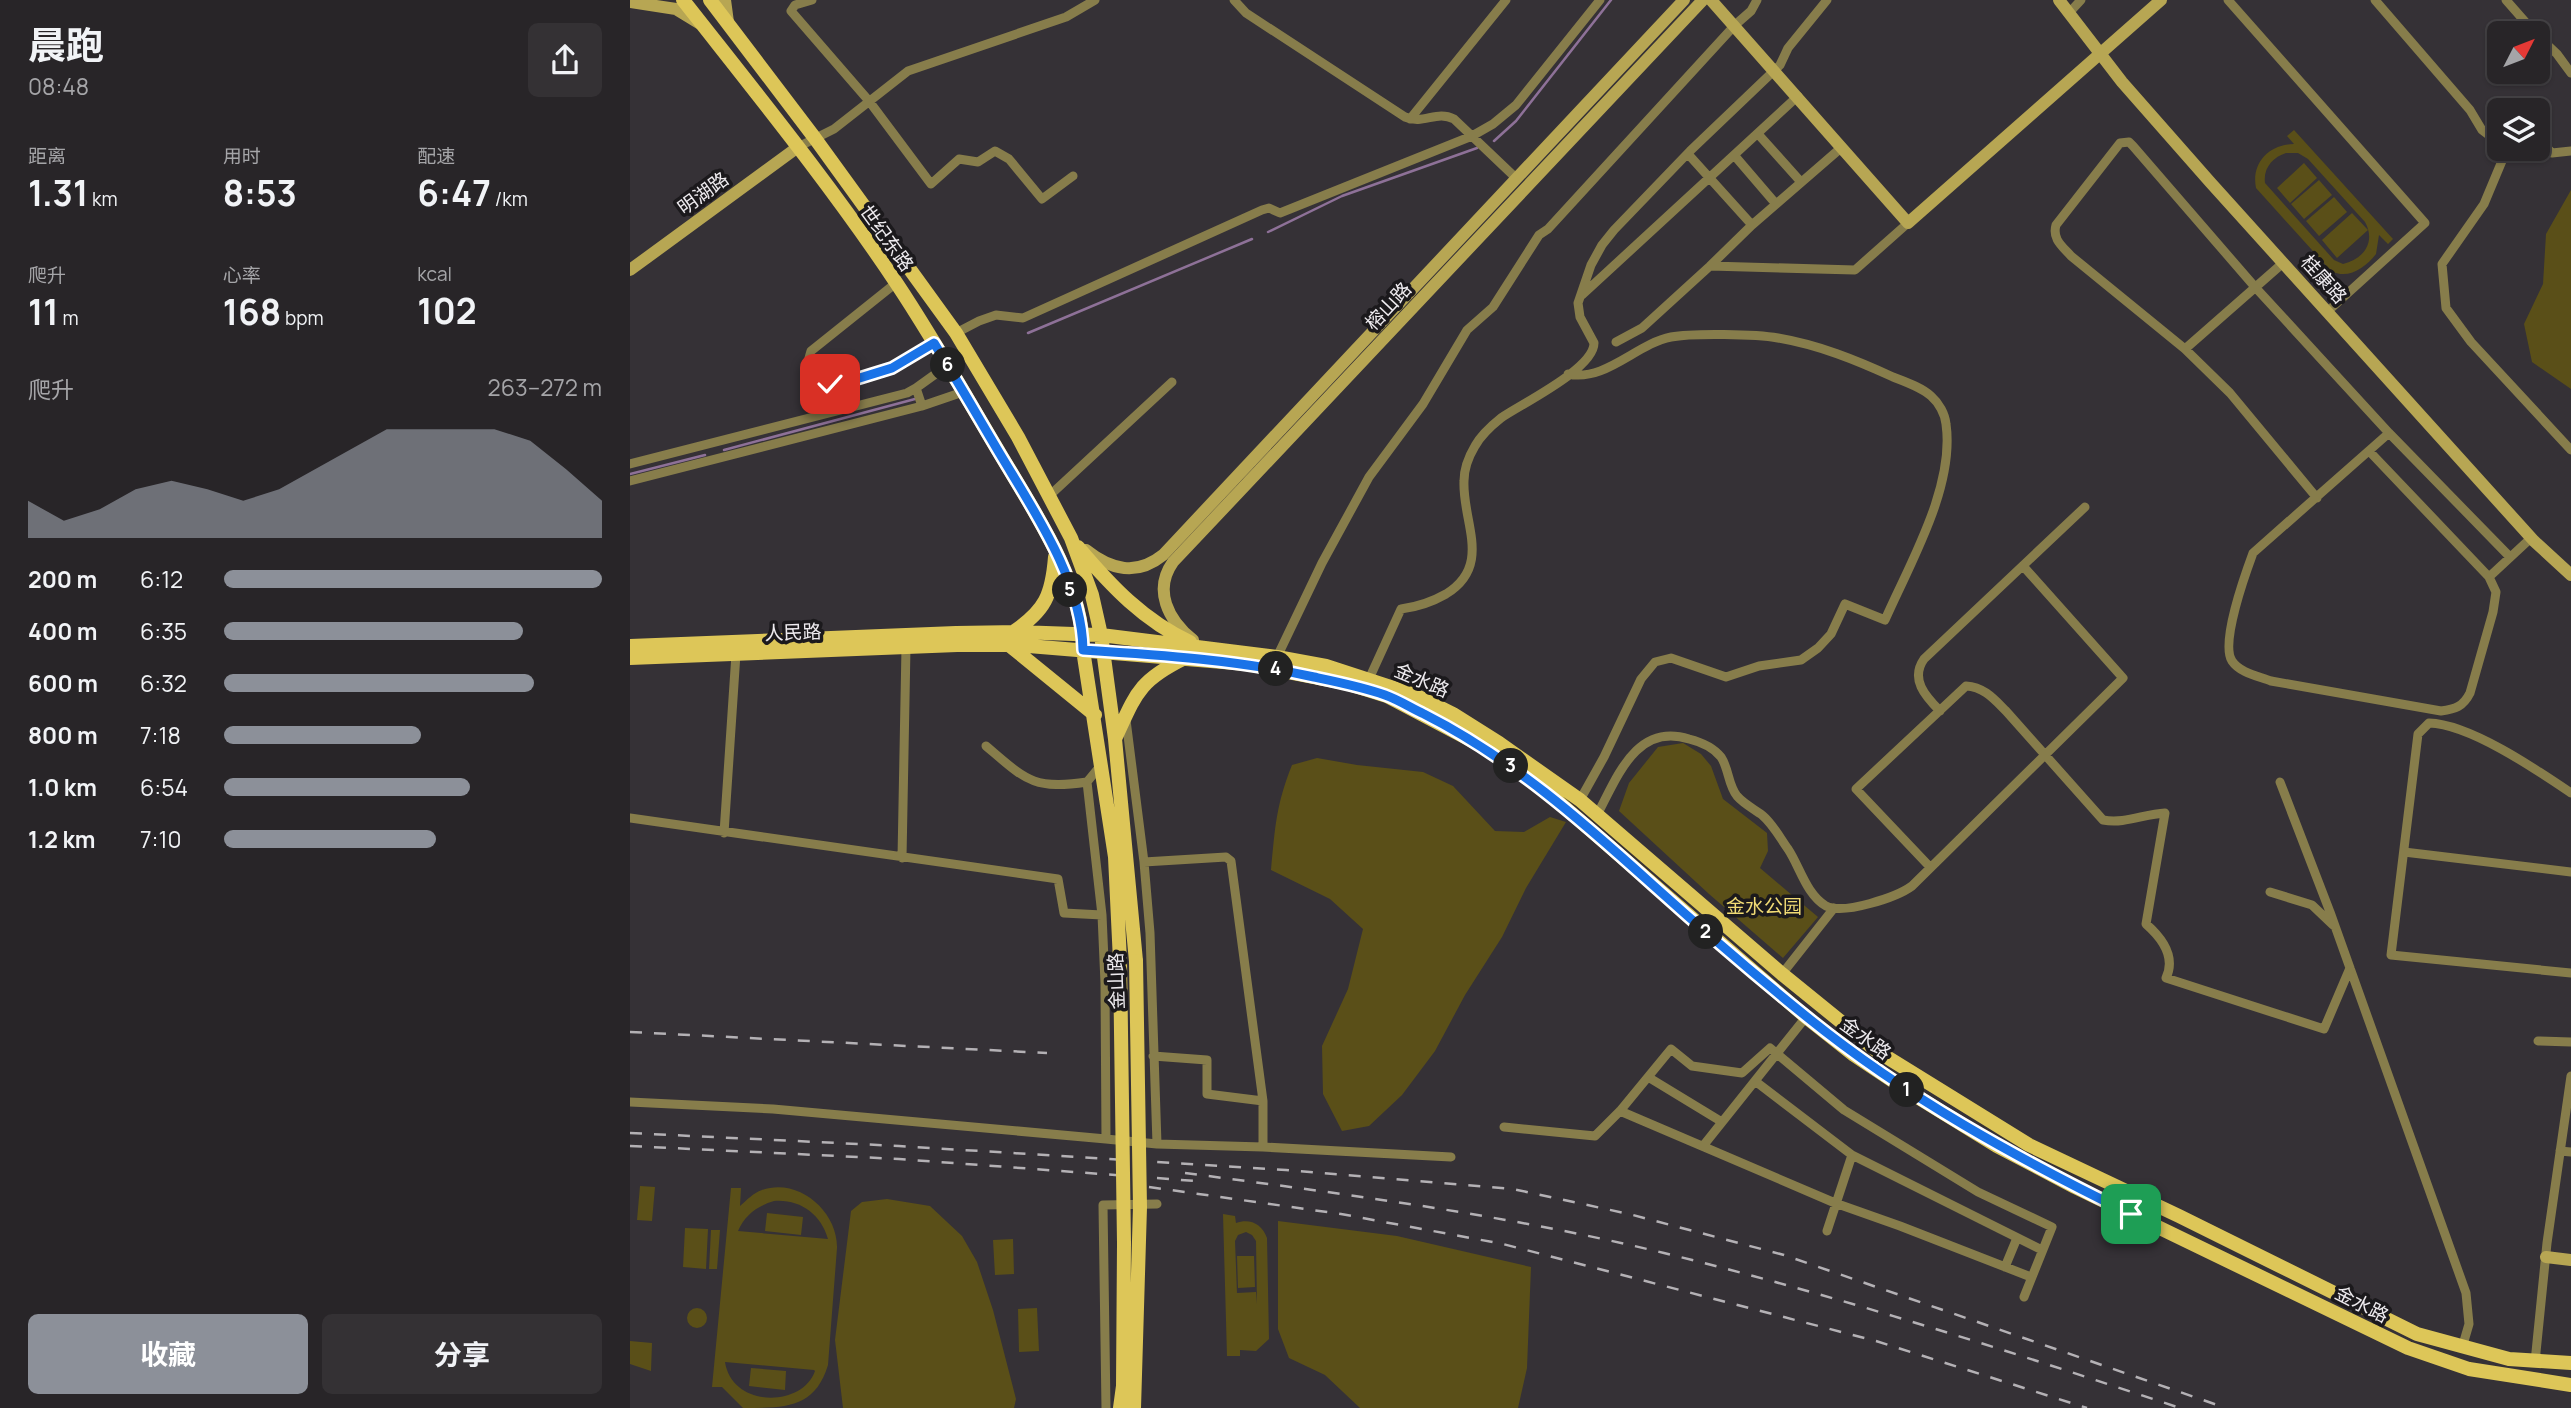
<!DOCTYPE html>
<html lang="zh">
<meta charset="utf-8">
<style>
:root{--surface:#282528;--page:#343134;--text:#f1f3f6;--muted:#a5a5a8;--line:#444245;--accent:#8c9099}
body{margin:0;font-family:Manrope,"Noto Sans SC",sans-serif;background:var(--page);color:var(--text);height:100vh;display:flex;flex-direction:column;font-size:26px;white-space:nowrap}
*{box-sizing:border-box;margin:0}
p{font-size:23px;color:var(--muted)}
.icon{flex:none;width:38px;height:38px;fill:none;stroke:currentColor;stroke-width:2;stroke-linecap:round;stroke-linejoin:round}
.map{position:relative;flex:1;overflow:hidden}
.details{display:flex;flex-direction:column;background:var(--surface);width:630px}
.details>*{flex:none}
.needle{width:46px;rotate:48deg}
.fabs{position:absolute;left:1857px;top:21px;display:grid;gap:14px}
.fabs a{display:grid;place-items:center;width:63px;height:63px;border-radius:10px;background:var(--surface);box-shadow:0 2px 5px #0004,0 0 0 2px var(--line);font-size:35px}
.pin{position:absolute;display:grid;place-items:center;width:60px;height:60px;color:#fff;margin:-30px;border-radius:14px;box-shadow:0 4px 10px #0006}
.km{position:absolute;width:35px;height:35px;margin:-18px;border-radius:50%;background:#222;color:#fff;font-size:19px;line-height:35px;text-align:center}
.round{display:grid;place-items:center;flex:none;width:74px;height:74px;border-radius:10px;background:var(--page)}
.summary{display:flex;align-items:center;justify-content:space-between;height:119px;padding:0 28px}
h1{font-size:38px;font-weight:700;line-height:52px}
.metrics{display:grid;grid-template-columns:repeat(3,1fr);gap:10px;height:119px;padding:7px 28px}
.metrics div{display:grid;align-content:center}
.metrics b{font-size:35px;font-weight:700}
.metrics small{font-size:19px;font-weight:400}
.metrics p{font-size:19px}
.chart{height:196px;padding:14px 28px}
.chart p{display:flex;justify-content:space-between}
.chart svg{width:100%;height:126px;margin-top:7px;fill:var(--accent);opacity:.7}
.cta{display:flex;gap:14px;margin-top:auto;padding:14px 28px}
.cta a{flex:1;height:80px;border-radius:10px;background:var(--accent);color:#fff;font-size:28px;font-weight:700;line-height:80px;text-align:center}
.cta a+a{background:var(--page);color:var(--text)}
ul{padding:0 28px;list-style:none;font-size:23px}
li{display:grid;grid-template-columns:112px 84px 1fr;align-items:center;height:52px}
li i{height:18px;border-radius:9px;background:var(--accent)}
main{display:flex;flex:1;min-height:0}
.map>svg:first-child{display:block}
.green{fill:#5a4f18;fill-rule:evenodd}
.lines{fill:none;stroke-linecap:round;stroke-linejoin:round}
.stream{stroke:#8e7198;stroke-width:2.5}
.street{stroke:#877d4b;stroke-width:9}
.secondary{stroke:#b7a653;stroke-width:12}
.primary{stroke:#ddc658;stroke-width:14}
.rail{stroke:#b4b1b5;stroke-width:2.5;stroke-dasharray:12 12;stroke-linecap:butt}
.primary-bridge{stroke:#ddc658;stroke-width:14}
.route-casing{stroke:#fff;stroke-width:14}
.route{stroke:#1a73e8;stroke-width:9}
.labels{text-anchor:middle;stroke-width:7;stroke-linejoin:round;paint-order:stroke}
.street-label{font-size:19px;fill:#eeebef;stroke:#1b191c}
.park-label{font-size:19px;fill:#f1db75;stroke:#1b191c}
</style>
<main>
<section class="details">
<div class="summary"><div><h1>晨跑</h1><p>08:48</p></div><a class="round"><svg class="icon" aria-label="share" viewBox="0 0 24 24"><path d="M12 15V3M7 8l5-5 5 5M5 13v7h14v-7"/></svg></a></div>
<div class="metrics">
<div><p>距离</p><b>1.31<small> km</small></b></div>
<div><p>用时</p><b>8:53</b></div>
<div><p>配速</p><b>6:47<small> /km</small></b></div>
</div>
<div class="metrics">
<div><p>爬升</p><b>11<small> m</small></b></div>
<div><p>心率</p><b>168<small> bpm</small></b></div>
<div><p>kcal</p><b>102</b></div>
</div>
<div class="chart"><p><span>爬升</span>263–272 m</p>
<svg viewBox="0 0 160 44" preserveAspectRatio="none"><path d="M0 44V31L10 38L20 34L30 27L40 24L50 27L60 31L70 27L80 20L90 13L100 6L110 6L120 6L130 6L140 10L150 20L160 31V44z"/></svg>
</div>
<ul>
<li><b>200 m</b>6:12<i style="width:100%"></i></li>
<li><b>400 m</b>6:35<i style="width:79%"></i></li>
<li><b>600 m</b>6:32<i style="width:82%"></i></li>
<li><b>800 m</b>7:18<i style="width:52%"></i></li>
<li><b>1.0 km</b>6:54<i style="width:65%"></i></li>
<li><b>1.2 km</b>7:10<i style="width:56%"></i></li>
</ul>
<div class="cta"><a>收藏</a><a>分享</a></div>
</section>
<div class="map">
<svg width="1941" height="1408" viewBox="0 0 1941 1408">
<rect width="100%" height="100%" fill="#353136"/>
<path class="green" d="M1664 130 1763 239 1758 244 1749 235 1746 254C1735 268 1718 280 1701 271L1626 188C1621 163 1639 144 1664 144L1657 136ZM1656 153H1668L1678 159 1735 222C1746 242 1734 259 1713 264L1704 260 1635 183C1633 168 1643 157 1656 153Z
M1674 163 1687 178 1660 203 1647 188Z
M1689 180 1702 195 1674 219 1661 204Z
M1941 190V389L1902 362 1894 324 1913 284 1916 234Z
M1704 197 1717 212 1689 236 1676 221Z
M1722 213 1738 230 1707 258 1692 240Z
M1053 743 1071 754 1081 766 1093 799 1137 833 1138 851 1130 868 1188 917 1153 958 1079 894 989 811 999 783 1028 747Z
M687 758 727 765 793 772 823 786 865 831 894 832 920 817 936 822 896 888 872 937 835 995 805 1051 772 1095 739 1126 712 1131 693 1094 692 1046 718 989 733 929 700 899 641 870C645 828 646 805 662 765Z
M10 1186 25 1187 22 1221 7 1220Z
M101 1188H111L110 1206C117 1200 123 1193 132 1190 169 1177 208 1212 207 1248L198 1365C185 1408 156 1408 113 1408L92 1387H82ZM144 1201C170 1199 191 1214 198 1239L108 1231C115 1215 127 1206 144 1201ZM95 1362 184 1370 185 1371C172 1408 102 1408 95 1362Z
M257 1199 300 1206 332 1236 347 1262 363 1310 386 1399 384 1408H213L205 1340 221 1211 232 1202Z
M137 1213 173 1217 171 1235 135 1231Z
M593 1214 605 1216 606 1223C620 1218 632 1224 637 1238L639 1339 626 1351 610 1350V1356H597ZM616 1232 622 1235 626 1241 627 1304 626 1292 607 1293 605 1241 608 1235Z
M648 1221 767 1236 901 1267 897 1368 888 1408H730L695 1375 659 1358 648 1329Z
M55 1228 78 1229 76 1269 53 1267Z
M81 1230H90L87 1269H79Z
M383 1239 384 1274 365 1275 363 1240Z
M607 1256H624L625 1287 608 1288Z
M407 1308 409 1351 389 1352 388 1309Z
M57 1318a10 10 0 1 1 20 0a10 10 0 1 1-20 0Z
M0 1341 22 1343 21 1371 0 1364Z
M121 1368 156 1371 155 1390 119 1386Z"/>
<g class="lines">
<path class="stream" d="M864 141 886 121 981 0
M638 232 712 196 847 148
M398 333 622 239
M94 450 285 399
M0 474 75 455"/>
<path class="street" d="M182 0 165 5 161 11 239 101 301 184 329 159 348 162 365 151 379 159 412 199 443 176
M604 0 616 13 775 117C794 125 806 110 824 119L887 179
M1598 0 1795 223 1697 312
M1745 0 1840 110 1852 130 1869 143
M1876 0 1905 33
M1439 13 1451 0
M1908 36 1927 54 1941 73
M780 119 876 0
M1128 134 1171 182
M1908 139 1922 153 1941 151
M168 147 204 129 278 71 436 17 465 0
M1877 149 1854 204 1812 264 1816 308 1841 342 1941 450
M1058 154 1122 225
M1104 155 1146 204
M1080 266 1122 225 1212 147
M266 283 181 351 179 358 197 383 207 385 262 368 304 343
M952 295 1168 96
M326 333 349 321 366 315 393 318 632 210 639 208 650 213 842 136 863 124 886 105 970 0
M986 342 1012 328 1080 266 1225 270 1278 223
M1555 349 1653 263
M938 374C976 382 1006 344 1041 337 1062 333 1126 334 1148 338 1189 345 1226 360 1263 377 1276 382 1291 387 1301 396 1309 403 1315 414 1316 424 1325 487 1280 563 1255 620L1215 604 1201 634 1188 648 1171 660 1129 666 1096 677 1041 658 1025 662 1011 679 974 757 950 800
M286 388 318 365
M1740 452 1859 577 1866 592 1863 612 1840 693C1833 707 1825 709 1811 711L1641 681C1628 676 1610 673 1602 661 1590 643 1616 572 1623 553L1759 433
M0 464 277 393 286 388 292 406 333 392
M0 481 292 406
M418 497 542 382
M1687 498 1600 393 1555 349 1441 256C1432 246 1422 239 1426 225L1490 143 1499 142 1503 146 1625 287 1759 433 1880 557
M1859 577 1901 538
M647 657 692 563 739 477 793 404 837 330 863 307 909 235 918 229 1105 25 1121 11 1127 0
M739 679 771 609C787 607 802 602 816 594 863 565 832 522 834 481 834 469 839 456 845 446 851 435 861 426 871 418 891 404 964 369 964 343L950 317 948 303 961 265 972 245 984 230 1060 151 1150 65 1158 48 1197 0
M1310 711C1295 696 1280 679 1294 659L1455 507
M496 720 514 862 520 933 527 1144
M356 746C396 780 403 790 457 782
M471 765 457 782 472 915
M1650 782 1700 912 1836 1293 1839 1324 1832 1348
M1941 793C1907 770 1840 724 1799 723L1788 734 1761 955 1941 973
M967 815C987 778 1006 722 1059 739 1071 742 1083 747 1091 757 1099 769 1098 785 1107 796 1114 804 1124 809 1132 815 1143 824 1150 838 1158 849 1170 867 1176 894 1196 906 1214 915 1267 897 1282 886L1493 678 1393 566
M0 818 428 879 434 913 472 915 475 983 476 1139 527 1144 633 1147 821 1157
M94 833 106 654
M1774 852 1941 872
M272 858 276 647
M514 862 596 857 601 861 633 1101V1147
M1300 867 1226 789 1336 686C1354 687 1364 699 1376 711L1473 820C1495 824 1514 814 1535 813L1516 924C1532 938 1546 957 1536 978L1694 1029 1720 968
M1640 892 1682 905 1703 925
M1152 974 1204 908
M1908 1041 1941 1042
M523 1056 577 1060V1094L633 1101
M1018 1077 1092 1122
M1125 1081 1222 1155 1412 1250
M0 1102 143 1109 476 1139
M990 1111 1205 1203 1270 1226 1401 1277
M874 1127 965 1136 990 1111 1041 1049 1062 1066 1112 1073 1140 1048 1214 1110 1348 1192 1422 1227 1394 1297
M1073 1146 1176 1017
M1930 1151 1941 1152
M1197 1231 1222 1155
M1375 1267 1387 1238
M1905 1362 1917 1243 1941 1076
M476 1408 473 1205 527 1204"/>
<path class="secondary" d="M95 0 98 22
M1081 0 1278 223 1531 0
M1429 0 1492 82 1580 182 1904 541 1941 575
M0 2 46 9 69 23
M0 270 168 147
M456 550C481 570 507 576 533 555L1054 0
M563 640C538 620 523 590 543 562L1073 0
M1916 1257 1941 1260"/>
<path class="primary" d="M53 0C126 93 201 185 267 284 303 338 335 395 369 452 403 510 453 581 453 650L485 857 490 961
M80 0 184 137 326 333 388 437 441 538 462 595 471 635 485 739 506 961
M448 547C481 586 514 621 560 642
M383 632C415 611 422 595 425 557
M379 645 465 715
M0 646 326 633 388 632 471 635 647 657 696 666 785 695 823 714 869 743 950 800 1152 974 1247 1051 1399 1145 1549 1216 1787 1334 1879 1359 1941 1363
M0 658 327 645H386L617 664 719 684 757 696 854 747 917 792 1176 1017 1224 1055 1281 1093 1367 1146 1445 1187 1778 1348 1839 1369 1941 1385
M485 739C506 694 508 681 555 658"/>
<path class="rail" d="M0 1032 417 1053
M0 1133 269 1146 656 1170 883 1189 999 1214 1154 1255 1596 1408
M0 1146 269 1159 566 1181
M555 1173C715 1194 878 1215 1034 1253 1209 1296 1379 1351 1550 1408
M519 1187 711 1214 873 1244 1246 1341 1457 1408"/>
<path class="primary-bridge" d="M490 1408 493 1386 494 1243 490 961
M504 1408 510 1207 506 961"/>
</g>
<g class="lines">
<defs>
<path id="route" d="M200 384 207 385 262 368 304 343C327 380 348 417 370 454 404 511 452 581 453 650 531 655 608 660 684 677 708 682 733 687 755 695 769 700 781 708 794 714 881 758 952 821 1024 886 1074 931 1125 975 1177 1017 1277 1098 1387 1158 1501 1214"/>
</defs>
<use href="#route" class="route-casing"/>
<use href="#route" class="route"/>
</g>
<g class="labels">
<g class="street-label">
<text transform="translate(73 193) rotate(-36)" y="7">明湖路</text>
<text transform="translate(257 238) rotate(54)" y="7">世纪东路</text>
<text transform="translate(1694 279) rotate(48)" y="7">桂康路</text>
<text transform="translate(758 306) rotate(-47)" y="7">榕山路</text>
<text transform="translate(163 632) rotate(-2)" y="7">人民路</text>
<text transform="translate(792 680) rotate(23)" y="7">金水路</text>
<text transform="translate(486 981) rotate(-92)" y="7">金山路</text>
<text transform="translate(1236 1038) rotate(36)" y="7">金水路</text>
<text transform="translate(1732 1304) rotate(27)" y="7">金水路</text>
</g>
<g class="park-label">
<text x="1134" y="913">金水公园</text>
</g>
</g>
</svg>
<div class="fabs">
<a><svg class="needle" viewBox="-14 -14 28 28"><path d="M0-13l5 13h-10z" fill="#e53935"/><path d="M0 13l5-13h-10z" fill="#a5a5a8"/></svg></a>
<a><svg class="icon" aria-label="layers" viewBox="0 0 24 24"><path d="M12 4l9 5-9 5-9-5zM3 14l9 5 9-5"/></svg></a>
</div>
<div class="pin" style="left:1501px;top:1214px;background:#1e9e55"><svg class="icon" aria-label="arrive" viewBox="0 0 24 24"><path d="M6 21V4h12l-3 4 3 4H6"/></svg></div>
<div class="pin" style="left:200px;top:384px;background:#d93025"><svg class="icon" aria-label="check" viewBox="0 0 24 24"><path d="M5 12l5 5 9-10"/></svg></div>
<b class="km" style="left:1277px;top:1090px">1</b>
<b class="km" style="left:1076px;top:932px">2</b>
<b class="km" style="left:881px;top:766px">3</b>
<b class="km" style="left:646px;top:669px">4</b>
<b class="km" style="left:440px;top:590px">5</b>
<b class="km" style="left:318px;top:365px">6</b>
</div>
</main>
